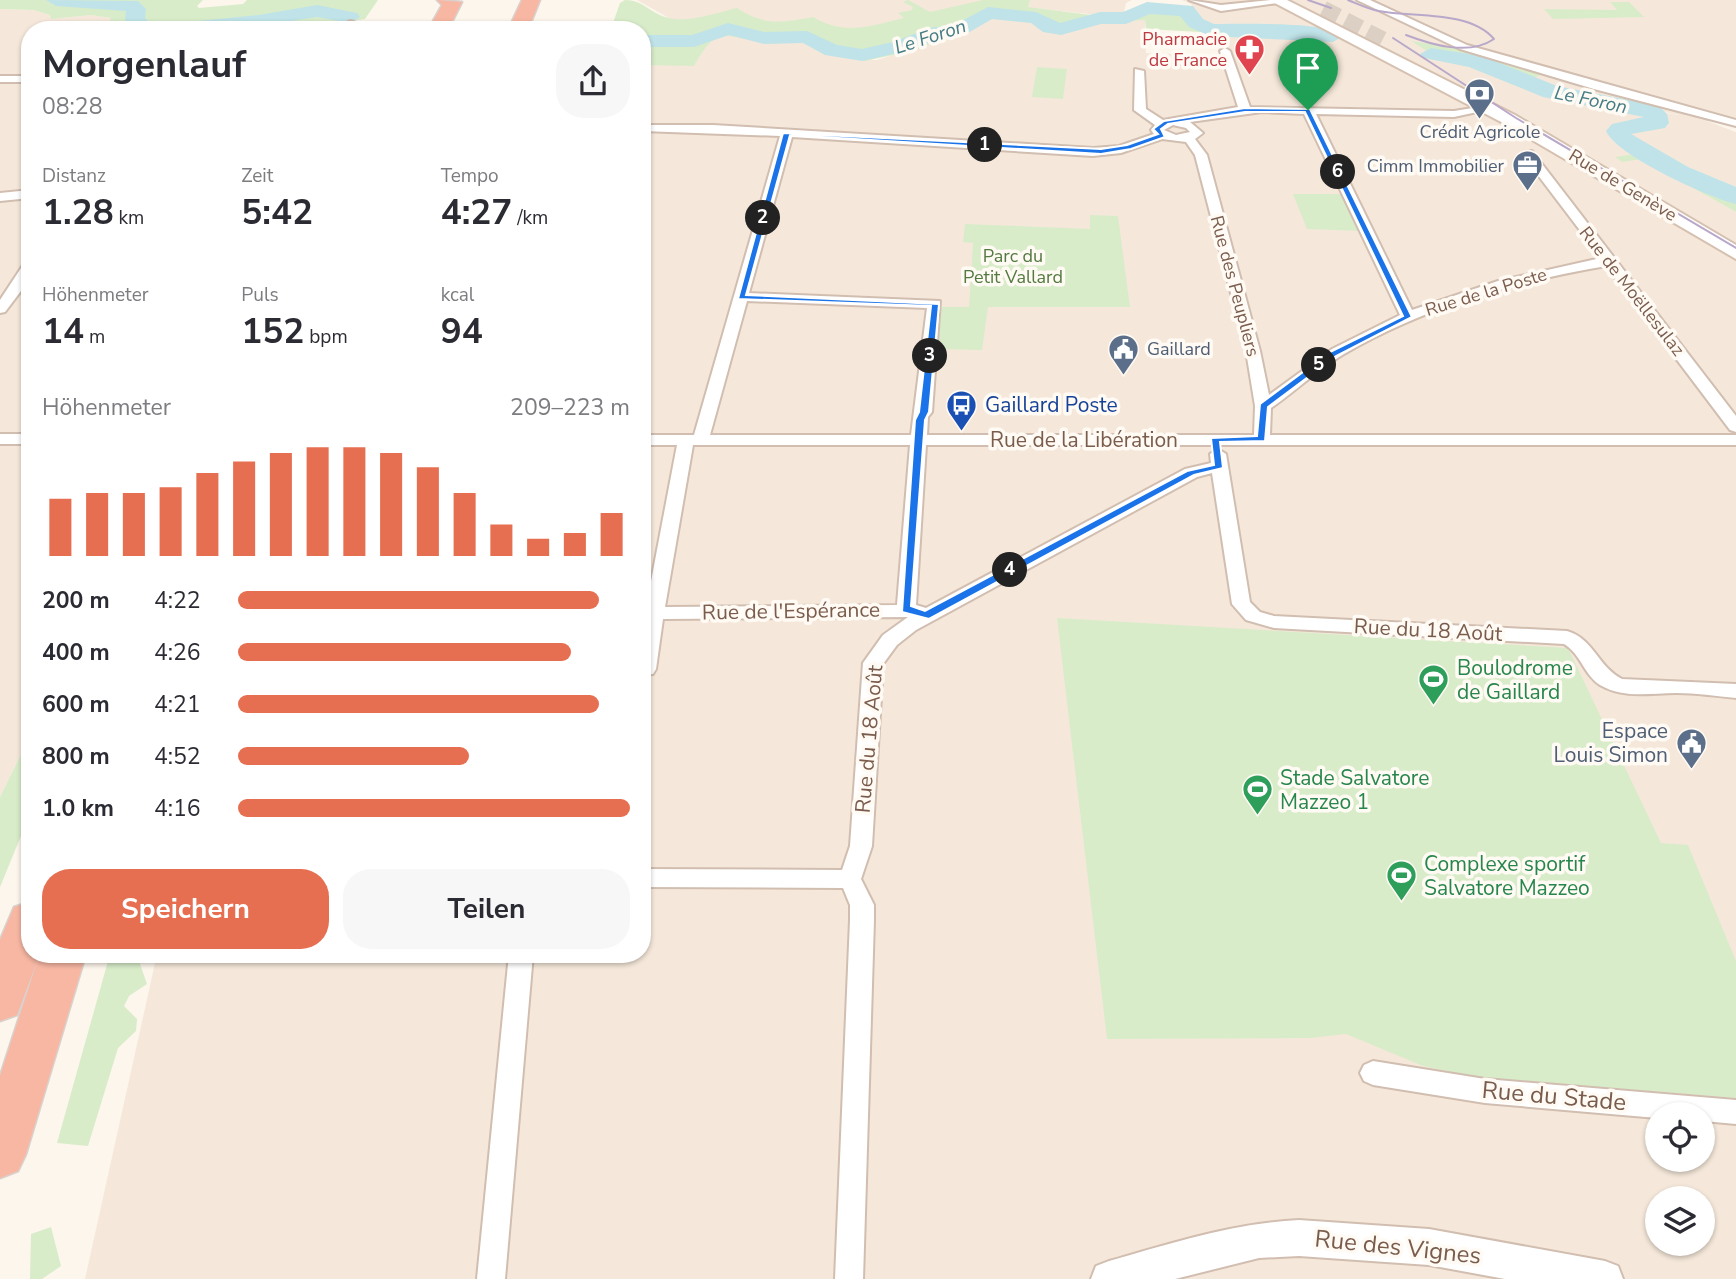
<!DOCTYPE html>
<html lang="de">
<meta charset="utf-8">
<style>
:root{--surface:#fff;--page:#f7f7f7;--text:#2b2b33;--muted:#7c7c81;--accent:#e76f51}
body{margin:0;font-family:"Nunito Sans",sans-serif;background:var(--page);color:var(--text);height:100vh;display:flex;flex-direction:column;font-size:26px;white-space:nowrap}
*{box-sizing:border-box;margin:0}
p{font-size:23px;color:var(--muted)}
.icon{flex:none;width:38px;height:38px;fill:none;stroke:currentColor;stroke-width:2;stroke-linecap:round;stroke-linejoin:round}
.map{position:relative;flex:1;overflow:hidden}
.side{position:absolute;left:21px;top:21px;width:630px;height:942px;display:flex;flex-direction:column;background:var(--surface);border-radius:28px;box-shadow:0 2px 5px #0004}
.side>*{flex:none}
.fabs{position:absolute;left:1645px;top:1102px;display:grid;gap:14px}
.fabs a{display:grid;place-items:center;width:70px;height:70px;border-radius:50%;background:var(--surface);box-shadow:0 2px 5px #0004;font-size:35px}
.pin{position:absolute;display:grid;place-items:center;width:60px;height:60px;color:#fff;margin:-72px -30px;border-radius:50% 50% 50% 0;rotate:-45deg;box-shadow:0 0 7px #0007}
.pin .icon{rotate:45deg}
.km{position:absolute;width:35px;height:35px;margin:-18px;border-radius:50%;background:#222;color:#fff;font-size:19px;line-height:35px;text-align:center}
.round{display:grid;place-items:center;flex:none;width:74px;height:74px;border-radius:28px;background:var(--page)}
.headline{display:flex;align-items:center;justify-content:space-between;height:119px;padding:0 21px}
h1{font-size:38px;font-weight:700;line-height:52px}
.metrics{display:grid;grid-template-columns:repeat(3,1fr);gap:10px;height:119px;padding:7px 21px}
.metrics div{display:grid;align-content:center}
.metrics b{font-size:35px;font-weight:700}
.metrics small{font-size:19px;font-weight:400}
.metrics p{font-size:19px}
.chart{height:196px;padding:14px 21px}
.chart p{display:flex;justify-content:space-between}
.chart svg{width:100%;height:126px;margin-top:7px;stroke:var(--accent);stroke-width:6}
.primary-button{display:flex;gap:14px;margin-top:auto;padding:14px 21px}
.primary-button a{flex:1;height:80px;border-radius:28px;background:var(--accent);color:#fff;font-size:28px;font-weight:700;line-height:80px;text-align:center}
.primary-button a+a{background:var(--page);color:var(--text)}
ul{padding:0 21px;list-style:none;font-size:23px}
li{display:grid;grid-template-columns:112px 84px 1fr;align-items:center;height:52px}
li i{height:18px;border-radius:9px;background:var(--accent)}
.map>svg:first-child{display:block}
.residential{fill:#f5e8da;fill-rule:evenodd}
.green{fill:#d8ecc9}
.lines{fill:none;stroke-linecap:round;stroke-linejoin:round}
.river{fill:#bfe3e8;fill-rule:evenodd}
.secondary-tunnel{stroke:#dcd0c4;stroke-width:17;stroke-dasharray:17 8;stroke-linecap:butt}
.minor-casing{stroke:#d1beb0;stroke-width:4}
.tertiary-casing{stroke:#d1beb0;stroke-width:4}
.secondary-casing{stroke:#d6c0b0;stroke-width:4}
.motorway-casing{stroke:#dad1cd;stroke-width:3}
.minor{fill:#fff;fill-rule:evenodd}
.tertiary{fill:#fff;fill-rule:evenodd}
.secondary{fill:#fff;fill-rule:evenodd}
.motorway{fill:#f7b7a3;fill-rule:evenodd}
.tram{stroke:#b9a8c9;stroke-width:2}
.route{fill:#1a73e8;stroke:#fff;stroke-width:2;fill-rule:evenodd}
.labels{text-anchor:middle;stroke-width:7;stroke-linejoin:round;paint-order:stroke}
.far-health-label{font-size:18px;fill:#be3a42;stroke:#fffaf3;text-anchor:end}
.far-service-label{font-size:18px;fill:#4e5e75;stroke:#fffaf3}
.far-street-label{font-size:18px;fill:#7a5c4d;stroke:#fffaf3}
.far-park-label{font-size:18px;fill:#537a41;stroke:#fffaf3}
.far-water-label{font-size:19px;font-style:italic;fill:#437c86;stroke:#fffaf3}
.transit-label{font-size:21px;fill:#164399;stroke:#fffaf3;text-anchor:start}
.street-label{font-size:21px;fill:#7a5c4d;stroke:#fffaf3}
.leisure-label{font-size:21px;fill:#27864d;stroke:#fffaf3;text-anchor:start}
.service-label{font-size:21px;fill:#4e5e75;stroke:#fffaf3;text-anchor:end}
.near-street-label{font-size:24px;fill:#7a5c4d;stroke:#fffaf3}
</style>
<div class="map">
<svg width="1736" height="1279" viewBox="0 0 1736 1279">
<rect width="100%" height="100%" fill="#fdf6ec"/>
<path class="residential" d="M637 0H1132L1126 3 1124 13 1117 17 996 4 902 34 683 26Z
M1182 0H1736V121H1707L1736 132V187L1638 147 1635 155 1736 212V1279H85L157 954H642V65H653L726 34 770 43 804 40 821 53 856 60H877L975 28 987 17 1031 19 1037 21 1044 30 1057 32 1102 21 1145 20 1146 53 1228 56 1227 51 1192 40 1204 32 1304 34 1336 39 1306 31 1213 27 1206 25 1191 4ZM1429 52 1480 61 1557 91 1679 115 1658 112 1668 126 1625 132 1628 139 1621 141 1613 129 1647 125 1653 121 1651 116 1641 110 1561 97 1516 83 1490 70 1436 56ZM1657 1115H1703V1160H1657ZM1657 1199H1703V1244H1657Z
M0 9 33 10 50 15 51 19 91 15 112 18 107 30H30V736L0 797Z"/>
<path class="green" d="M0 0H203L197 6 199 8 243 4 247 0H378L365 19 295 30H107L111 18 91 15 51 19 50 15 33 10 0 9Z
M625 0C643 0 649 12 665 17 687 24 715 13 737 8 765 26 781 23 813 17 845 36 869 26 904 18L898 13 912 10 913 7 903 2 908 0 930 12 983 0H1030L1028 7 1099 16 1058 27 1052 26 1049 19 1043 16 986 10 961 27 938 29 882 50 863 52 833 49 808 35 765 37 727 27 692 39H642V30H622L613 23 620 3Z
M1610 2H1629L1644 17 1553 19 1544 9 1617 10Z
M1162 10 1179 11 1195 26 1219 33 1146 29 1145 20 1128 21Z
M727 31 767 40 807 38 825 50 859 56 891 52 937 34 956 33 916 50 865 61 821 53 804 40C791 39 778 44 765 42 723 38 719 22 694 66L642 65V44L694 43Z
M1411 41 1458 48 1542 74 1528 81 1480 61 1427 51Z
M1037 67 1067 69 1063 99 1032 97Z
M1637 147 1736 187V212L1641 159 1622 162 1615 157 1635 154 1629 149Z
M1293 194H1344L1363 231 1307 229Z
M1090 215 1118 216 1130 307H988L982 350 936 349 941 307H969L973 243 963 242 965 224 1090 229Z
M1057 618 1568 648 1661 843 1688 845 1736 961V1098L1475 1077 1423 1066 1346 1034 1310 1038 1107 1039Z
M30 736V814L0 887V797Z
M110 954H144L140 964 147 984 129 996 124 1006 137 1019 136 1031 118 1048 88 1146 57 1143Z
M51 1227 61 1266 42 1279H30L31 1234Z"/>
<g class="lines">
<path class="river" d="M46 0 138 1 146 9 145 18 156 30H134L125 20 126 11 56 6Z
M1147 2 1193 6 1203 19 1214 24C1236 24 1332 21 1343 36L1333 42 1210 36 1189 27 1180 16 1150 14 1126 24H1101L1061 35 1043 32 1031 23 992 19 968 33 941 38 906 51 862 61 825 55 803 43 764 44 729 35 694 47H642V35H692L728 23 764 32 807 31 837 45 862 49 893 42 930 28 956 24 988 7 1036 12 1060 23 1100 12H1123Z
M317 5 357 13 360 17 350 23 317 17 232 30H158L168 24 259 15Z
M1431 48 1482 56 1557 86 1659 106 1667 114 1669 123 1665 128 1631 134 1688 167 1736 187V204C1708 197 1617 156 1606 131L1612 124 1644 117 1543 97 1469 67 1424 58 1420 54Z"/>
<path class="secondary-tunnel" d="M1323 9 1383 40"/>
<defs>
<path id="minor" d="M1189 0 1221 5 1271 0 1285 2 1221 11Z
M1357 0H1370L1467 45 1736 120V126L1594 89 1460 49Z
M350 21 354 22V26L332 30Z
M1225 48 1230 51 1250 107 1454 111 1491 105V109L1454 117 1316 114 1412 310 1498 281 1601 258 1522 154 1532 151 1736 416V432L1730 430 1606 266C1514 282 1425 307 1344 354 1318 369 1296 391 1271 408L1270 435H1736V445H926L916 605 926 608 1185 469 1211 463 1210 454 1218 449 1226 454 1250 602 1260 612 1274 616 1567 631C1594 639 1598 667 1622 679L1736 684V698C1716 696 1696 693 1676 693 1650 693 1624 699 1600 685 1584 675 1581 654 1564 644L1274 628 1246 620 1232 604 1212 473 1197 477 916 630 897 645 883 664 872 846 861 879 874 905V920L863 1279H835L850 920V905L843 888 642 887V869L842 870 850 846 863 663 883 635 908 617 663 619 656 669 653 674 642 675 645 613 677 445H642V435H694L780 136 642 131V125H713L1093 148 1119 146 1154 134 1151 130 1155 125 1134 110 1135 69 1144 71 1146 109 1163 120 1238 107 1220 51ZM1262 112 1304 114 1400 315 1332 349 1269 395 1260 351 1207 155 1195 139 1203 133 1190 122ZM1173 125 1186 128 1190 132 1176 135 1164 130ZM792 137 1093 156 1121 153 1162 139 1186 142 1195 155 1246 351 1255 406 1254 435H927L928 417 932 412 940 301 749 293ZM747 301 927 308 911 435H710ZM693 445H910L897 605 665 607Z
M0 76H30V82H0Z
M30 190V198L0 201V193Z
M30 261V279L5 312 0 313V300L25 262Z
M0 434H30V444H0Z
M509 954H533L505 1279H477Z
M1373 1061 1485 1079 1736 1100V1124L1703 1121V1115H1657V1118L1485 1103 1373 1085 1364 1081 1360 1073 1364 1065Z"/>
<path id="tertiary" d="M1299 1220 1429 1229 1605 1261 1618 1266 1623 1279H1505L1429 1265 1299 1256 1259 1258 1175 1279H1091L1096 1266 1109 1261C1172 1243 1233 1223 1299 1220Z"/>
<path id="secondary" d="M1269 0H1287L1515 115 1736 245V259L1503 123Z"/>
<path id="motorway" d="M437 0 462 2 448 30H428L442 5Z
M522 0H540L528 30H508Z
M30 902V954H86L26 1154 18 1171 0 1178V1076L39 956 17 1015 0 1021V940L14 907Z"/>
</defs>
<use href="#minor" class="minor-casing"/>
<use href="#tertiary" class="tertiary-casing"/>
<use href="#secondary" class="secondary-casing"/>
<use href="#motorway" class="motorway-casing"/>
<use href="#minor" class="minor"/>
<use href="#tertiary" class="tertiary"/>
<use href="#secondary" class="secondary"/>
<use href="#motorway" class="motorway"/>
<path class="tram" d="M1308 0 1331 8
M1348 0C1358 4 1368 9 1379 11 1414 18 1469 10 1494 39 1469 56 1432 45 1406 35
M1393 38 1516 118 1736 248"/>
</g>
<path class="route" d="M1245 108 1310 109 1412 317 1336 356 1268 407 1265 441 1220 442 1223 468 1194 475 929 619 902 612 915 420 919 412 931 306 738 299 783 133 1101 149 1127 145 1158 134 1153 129 1164 121ZM1245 112H1305L1403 316 1330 352 1260 404 1257 436 1211 438 1214 465 1187 471 925 611 911 606 925 420 929 412 939 304 746 295 790 135 1101 154 1131 149 1165 137 1161 129 1168 124Z"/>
<defs>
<symbol id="pharmacy-pin" viewBox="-11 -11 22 30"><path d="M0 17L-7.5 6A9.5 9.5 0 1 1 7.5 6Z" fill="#e0444e" stroke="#fffaf3"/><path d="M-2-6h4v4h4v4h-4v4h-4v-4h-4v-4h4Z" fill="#fff"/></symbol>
<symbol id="bank-pin" viewBox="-11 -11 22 30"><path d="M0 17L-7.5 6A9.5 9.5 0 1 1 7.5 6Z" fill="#5c6f8a" stroke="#fffaf3"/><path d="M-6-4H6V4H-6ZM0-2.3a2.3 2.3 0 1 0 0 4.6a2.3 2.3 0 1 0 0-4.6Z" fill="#fff"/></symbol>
<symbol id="office-pin" viewBox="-11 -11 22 30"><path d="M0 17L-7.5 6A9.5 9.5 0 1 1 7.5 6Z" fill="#5c6f8a" stroke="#fffaf3"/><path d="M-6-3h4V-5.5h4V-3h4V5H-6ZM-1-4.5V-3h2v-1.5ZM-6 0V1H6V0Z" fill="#fff"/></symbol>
<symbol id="civic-pin" viewBox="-11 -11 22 30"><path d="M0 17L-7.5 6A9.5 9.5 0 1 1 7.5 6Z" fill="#5c6f8a" stroke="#fffaf3"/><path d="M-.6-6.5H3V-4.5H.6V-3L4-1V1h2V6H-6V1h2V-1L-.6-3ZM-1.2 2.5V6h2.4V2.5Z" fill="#fff"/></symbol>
<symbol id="bus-pin" viewBox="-11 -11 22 30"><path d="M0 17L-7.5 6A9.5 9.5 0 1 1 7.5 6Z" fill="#1a4fb4" stroke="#fffaf3"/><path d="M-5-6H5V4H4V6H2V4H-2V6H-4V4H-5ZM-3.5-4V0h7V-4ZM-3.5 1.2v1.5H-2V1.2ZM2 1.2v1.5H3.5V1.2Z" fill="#fff"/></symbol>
<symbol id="stadium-pin" viewBox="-11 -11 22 30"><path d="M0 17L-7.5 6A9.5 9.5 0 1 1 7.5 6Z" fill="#2e9e5b" stroke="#fffaf3"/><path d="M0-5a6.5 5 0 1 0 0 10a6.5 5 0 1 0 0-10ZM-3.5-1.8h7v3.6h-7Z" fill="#fff"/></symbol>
</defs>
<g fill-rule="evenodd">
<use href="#pharmacy-pin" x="1232" y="32" width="35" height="47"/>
<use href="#bank-pin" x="1462" y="76" width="35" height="47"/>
<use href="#office-pin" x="1510" y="148" width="35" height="47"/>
<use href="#civic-pin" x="1106" y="332" width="35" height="47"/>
<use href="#bus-pin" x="944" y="388" width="35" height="47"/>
<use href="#stadium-pin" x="1416" y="662" width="35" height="47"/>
<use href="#civic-pin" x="1674" y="726" width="35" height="47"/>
<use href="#stadium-pin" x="1240" y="772" width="35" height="47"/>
<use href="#stadium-pin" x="1384" y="858" width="35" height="47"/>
</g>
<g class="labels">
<g class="far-health-label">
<text x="1227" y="45">Pharmacie<tspan x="1227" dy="21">de France</tspan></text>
</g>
<g class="far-service-label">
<text x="1480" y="138">Crédit Agricole</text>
<text x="1504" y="172" text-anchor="end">Cimm Immobilier</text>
<text x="1147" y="355" text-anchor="start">Gaillard</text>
</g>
<g class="far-street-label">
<text transform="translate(1623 185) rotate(31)" y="6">Rue de Genève</text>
<text transform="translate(1235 286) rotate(75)" y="6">Rue des Peupliers</text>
<text transform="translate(1632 291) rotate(52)" y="6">Rue de Moëllesulaz</text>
<text transform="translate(1486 292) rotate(-17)" y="6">Rue de la Poste</text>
</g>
<g class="far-park-label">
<text x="1013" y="262">Parc du<tspan x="1013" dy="21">Petit Vallard</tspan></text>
</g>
<g class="far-water-label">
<text transform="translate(930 36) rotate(-18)" y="7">Le Foron</text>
<text transform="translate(1591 99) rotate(12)" y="7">Le Foron</text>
</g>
<g class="transit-label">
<text x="985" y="412">Gaillard Poste</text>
</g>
<g class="street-label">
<text x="1084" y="447">Rue de la Libération</text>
<text transform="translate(791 611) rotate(-1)" y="7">Rue de l'Espérance</text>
<text transform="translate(1428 630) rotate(3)" y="7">Rue du 18 Août</text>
<text transform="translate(869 739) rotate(-85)" y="7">Rue du 18 Août</text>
</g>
<g class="leisure-label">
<text x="1457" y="675">Boulodrome<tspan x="1457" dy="24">de Gaillard</tspan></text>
<text x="1280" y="785">Stade Salvatore<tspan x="1280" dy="24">Mazzeo 1</tspan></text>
<text x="1424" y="871">Complexe sportif<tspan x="1424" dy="24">Salvatore Mazzeo</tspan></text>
</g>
<g class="service-label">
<text x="1668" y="738">Espace<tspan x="1668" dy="24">Louis Simon</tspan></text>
</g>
<g class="near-street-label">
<text transform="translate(1554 1096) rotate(5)" y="8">Rue du Stade</text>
<text transform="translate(1398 1247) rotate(6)" y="8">Rue des Vignes</text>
</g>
</g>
</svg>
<div class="fabs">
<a><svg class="icon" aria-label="locate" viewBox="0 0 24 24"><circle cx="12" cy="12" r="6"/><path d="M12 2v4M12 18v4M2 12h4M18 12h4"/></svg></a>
<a><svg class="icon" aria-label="layers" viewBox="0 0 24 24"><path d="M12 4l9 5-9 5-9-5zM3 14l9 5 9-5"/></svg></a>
</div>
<div class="pin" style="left:1308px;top:110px;background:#1e9e55"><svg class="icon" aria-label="arrive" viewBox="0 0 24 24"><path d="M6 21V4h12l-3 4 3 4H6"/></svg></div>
<b class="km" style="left:985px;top:145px">1</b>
<b class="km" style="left:763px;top:218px">2</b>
<b class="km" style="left:930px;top:356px">3</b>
<b class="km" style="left:1010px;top:570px">4</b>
<b class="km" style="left:1319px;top:365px">5</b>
<b class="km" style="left:1338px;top:172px">6</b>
<section class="side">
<div class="headline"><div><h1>Morgenlauf</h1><p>08:28</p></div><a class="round"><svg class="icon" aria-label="share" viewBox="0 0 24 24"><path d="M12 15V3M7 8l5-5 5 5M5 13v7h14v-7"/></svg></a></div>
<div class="metrics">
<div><p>Distanz</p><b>1.28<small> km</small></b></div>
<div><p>Zeit</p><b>5:42</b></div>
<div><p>Tempo</p><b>4:27<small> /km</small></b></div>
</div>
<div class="metrics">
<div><p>Höhenmeter</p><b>14<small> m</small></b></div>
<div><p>Puls</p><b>152<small> bpm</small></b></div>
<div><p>kcal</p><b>94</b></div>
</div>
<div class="chart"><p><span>Höhenmeter</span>209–223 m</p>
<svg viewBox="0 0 160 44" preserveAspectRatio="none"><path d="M5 44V24M15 44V22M25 44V22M35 44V20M45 44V15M55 44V11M65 44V8M75 44V6M85 44V6M95 44V8M105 44V13M115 44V22M125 44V33M135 44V38M145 44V36M155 44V29"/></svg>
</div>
<ul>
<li><b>200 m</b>4:22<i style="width:92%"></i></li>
<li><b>400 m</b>4:26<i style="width:85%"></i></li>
<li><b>600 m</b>4:21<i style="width:92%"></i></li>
<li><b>800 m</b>4:52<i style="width:59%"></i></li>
<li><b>1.0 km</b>4:16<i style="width:100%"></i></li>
</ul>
<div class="primary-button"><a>Speichern</a><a>Teilen</a></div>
</section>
</div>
